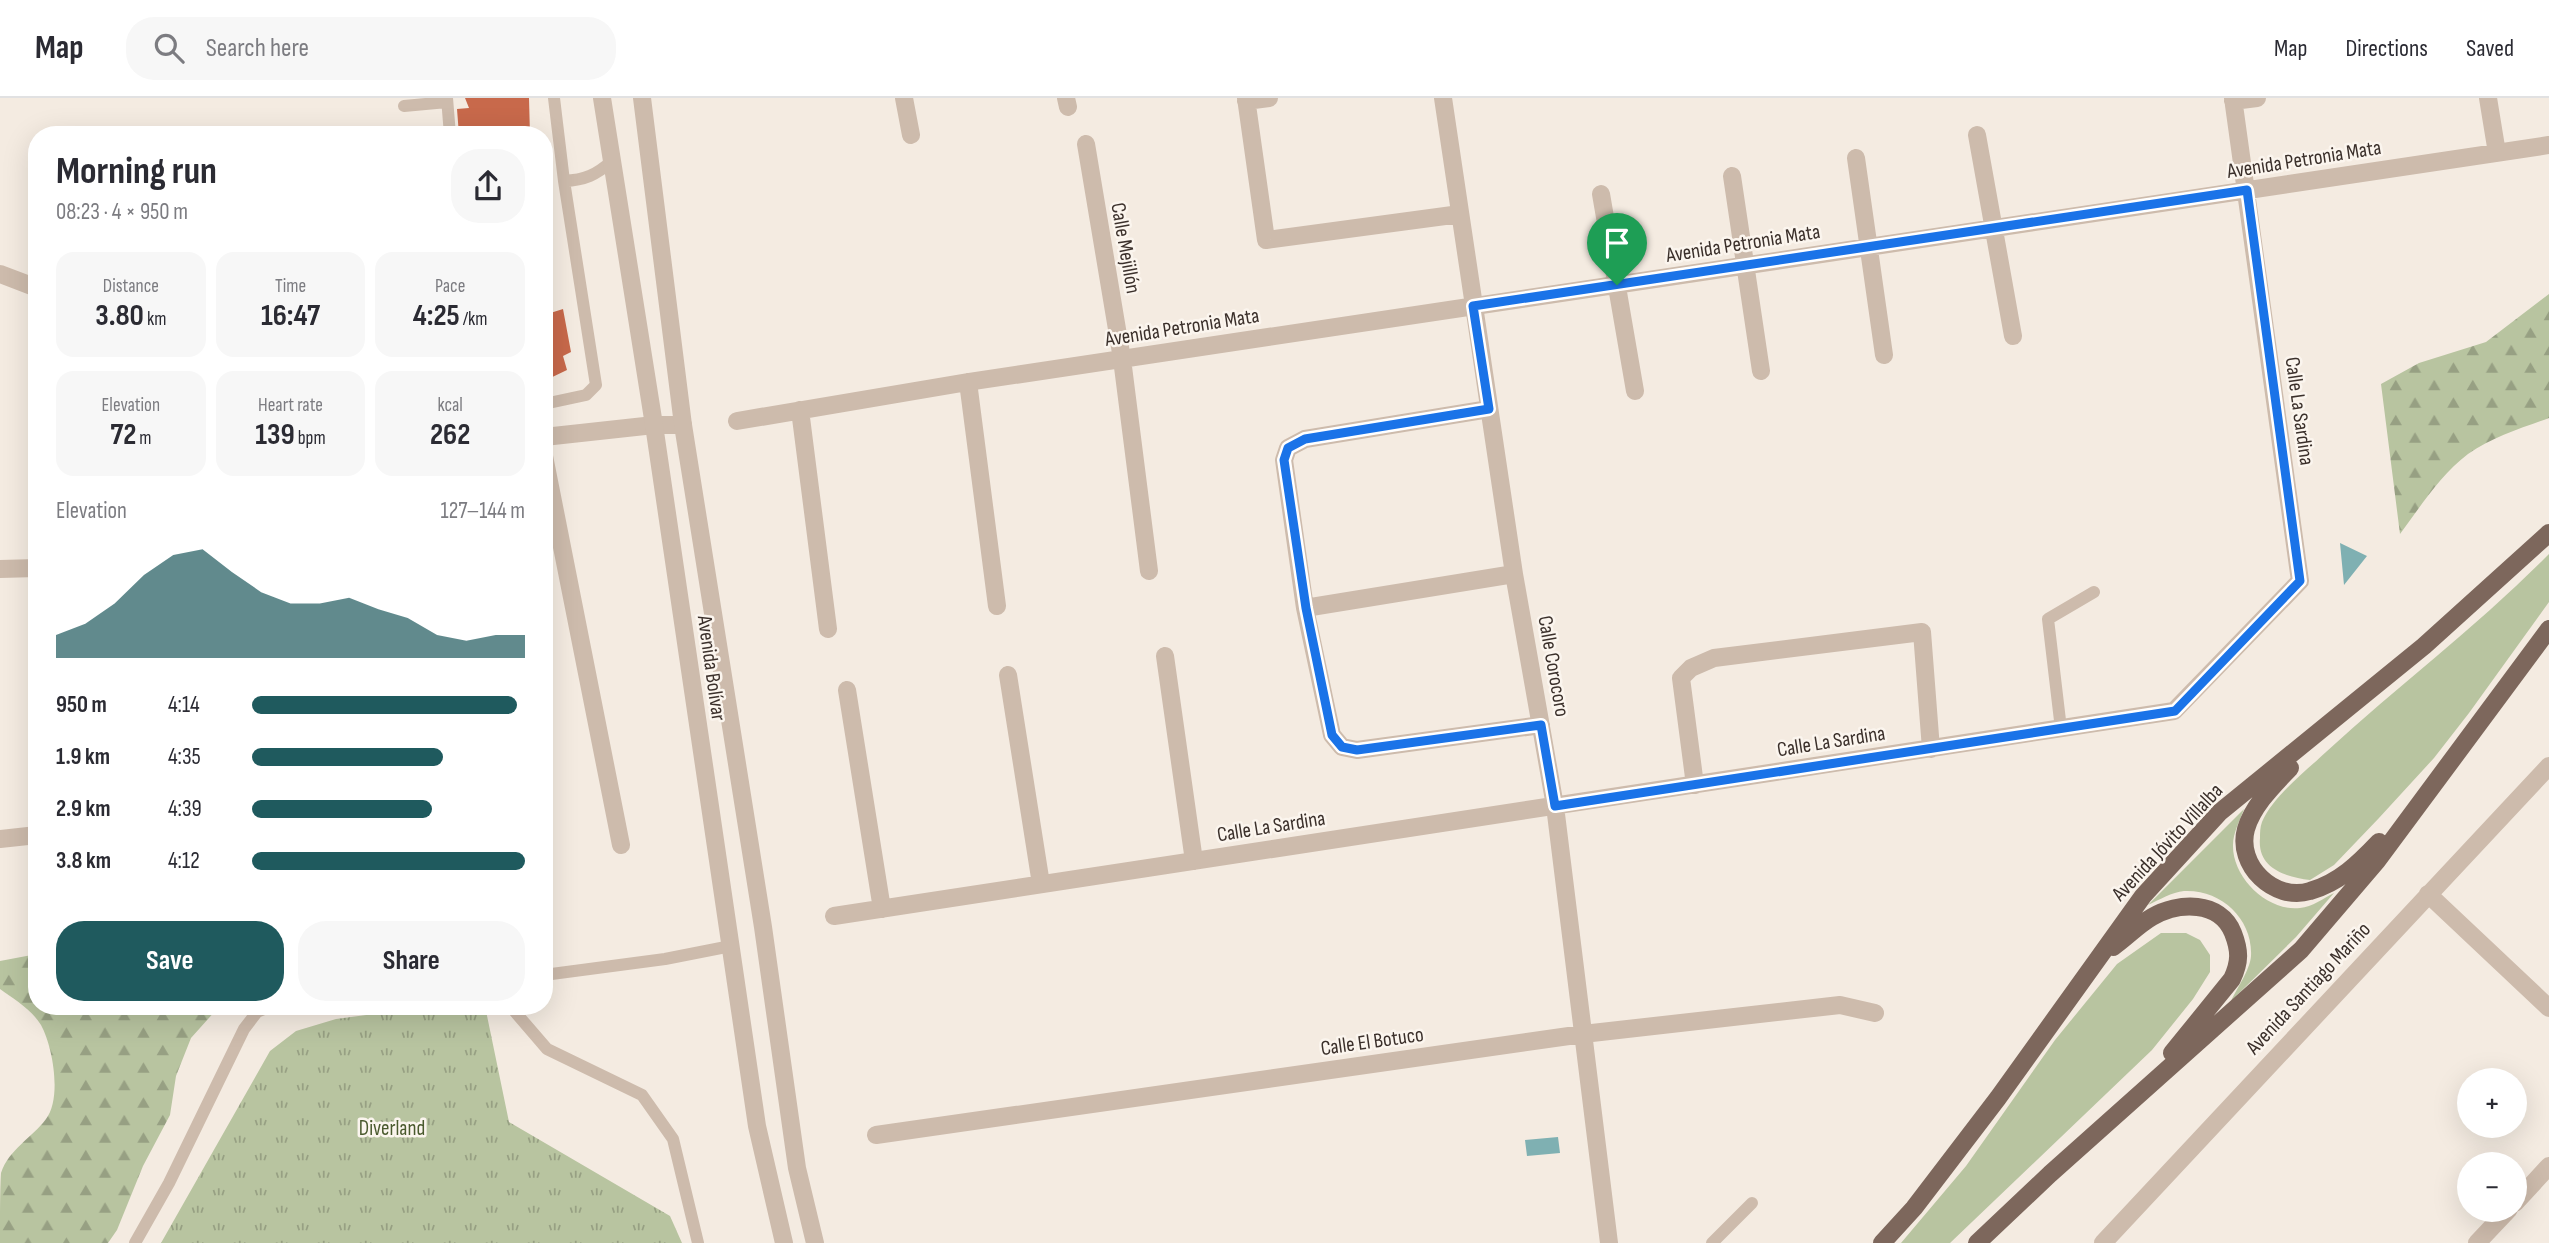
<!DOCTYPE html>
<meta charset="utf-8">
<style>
:root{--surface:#fff;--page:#f7f7f7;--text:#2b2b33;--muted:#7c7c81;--line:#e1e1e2;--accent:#1f5a5e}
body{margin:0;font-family:"Sofia Sans Condensed",sans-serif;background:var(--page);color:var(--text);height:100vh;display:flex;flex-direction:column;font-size:26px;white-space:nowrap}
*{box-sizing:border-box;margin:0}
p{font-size:23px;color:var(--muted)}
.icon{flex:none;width:38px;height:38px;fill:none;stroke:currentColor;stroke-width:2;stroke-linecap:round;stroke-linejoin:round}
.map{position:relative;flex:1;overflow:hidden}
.panel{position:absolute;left:28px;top:28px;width:525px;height:889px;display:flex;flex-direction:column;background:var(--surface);border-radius:28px;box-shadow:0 7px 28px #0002}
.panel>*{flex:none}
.controls{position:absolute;left:2457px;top:970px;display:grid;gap:14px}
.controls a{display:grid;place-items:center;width:70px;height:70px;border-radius:50%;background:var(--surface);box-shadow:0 7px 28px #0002;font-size:35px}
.pin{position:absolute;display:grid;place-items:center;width:60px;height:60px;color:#fff;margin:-72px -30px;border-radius:50% 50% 50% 0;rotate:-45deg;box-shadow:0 0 7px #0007}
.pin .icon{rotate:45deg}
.round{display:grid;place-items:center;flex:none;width:74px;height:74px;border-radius:28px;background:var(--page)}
.head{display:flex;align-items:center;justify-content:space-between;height:119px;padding:0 28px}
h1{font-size:38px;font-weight:700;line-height:52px}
.metrics{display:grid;grid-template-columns:repeat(3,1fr);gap:10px;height:119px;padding:7px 28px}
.metrics div{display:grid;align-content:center;border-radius:18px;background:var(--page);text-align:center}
.metrics b{font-size:30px;font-weight:700}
.metrics small{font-size:19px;font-weight:400}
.metrics p{font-size:19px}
.chart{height:196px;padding:14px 28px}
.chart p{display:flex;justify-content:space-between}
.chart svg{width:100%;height:126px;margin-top:7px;fill:var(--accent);opacity:.7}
.primary-button{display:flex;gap:14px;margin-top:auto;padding:14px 28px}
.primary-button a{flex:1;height:80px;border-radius:28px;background:var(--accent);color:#fff;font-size:28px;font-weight:700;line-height:80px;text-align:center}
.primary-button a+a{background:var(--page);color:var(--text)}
ul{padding:0 28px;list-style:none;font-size:23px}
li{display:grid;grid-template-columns:112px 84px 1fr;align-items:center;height:52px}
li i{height:18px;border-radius:9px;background:var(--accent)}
header{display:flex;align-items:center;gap:42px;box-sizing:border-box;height:98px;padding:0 35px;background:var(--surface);border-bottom:2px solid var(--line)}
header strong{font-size:33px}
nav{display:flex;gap:38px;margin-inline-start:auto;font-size:24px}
.search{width:490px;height:63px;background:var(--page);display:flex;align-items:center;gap:18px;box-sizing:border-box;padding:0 24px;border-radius:28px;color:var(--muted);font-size:26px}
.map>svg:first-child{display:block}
.grass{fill:#b8c4a0}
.forest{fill:url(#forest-firs)}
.park{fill:url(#park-tufts)}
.water{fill:#7fb0b2}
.building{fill:#c8694b}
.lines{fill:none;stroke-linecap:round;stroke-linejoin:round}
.service{stroke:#cdbbac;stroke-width:12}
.minor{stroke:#cdbbac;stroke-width:18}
.tertiary{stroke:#cdbbac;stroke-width:18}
.primary{stroke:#7d675c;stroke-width:18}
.route-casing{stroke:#fff;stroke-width:14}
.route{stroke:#1a73e8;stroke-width:9}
.labels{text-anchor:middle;stroke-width:5;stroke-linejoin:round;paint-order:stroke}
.street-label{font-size:21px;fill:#3b302b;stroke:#fbf5ee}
.park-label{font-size:21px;fill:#4a5a2e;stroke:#fbf5ee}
</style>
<header>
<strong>Map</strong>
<div class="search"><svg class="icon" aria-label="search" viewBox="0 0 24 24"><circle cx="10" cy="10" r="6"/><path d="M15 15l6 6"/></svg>Search here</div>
<nav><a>Map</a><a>Directions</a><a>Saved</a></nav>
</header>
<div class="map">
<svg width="2549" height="1145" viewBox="0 0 2549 1145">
<defs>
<pattern id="forest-firs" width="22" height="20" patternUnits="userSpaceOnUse" patternTransform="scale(1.75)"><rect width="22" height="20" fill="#b8c4a0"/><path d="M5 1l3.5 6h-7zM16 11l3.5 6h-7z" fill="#97a083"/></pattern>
<pattern id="park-tufts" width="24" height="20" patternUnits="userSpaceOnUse" patternTransform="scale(1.75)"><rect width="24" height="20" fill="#b8c4a0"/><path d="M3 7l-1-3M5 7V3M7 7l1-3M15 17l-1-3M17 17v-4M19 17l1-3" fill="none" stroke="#97a083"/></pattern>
</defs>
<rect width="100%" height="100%" fill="#f4ebe1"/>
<path class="grass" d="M2549 456V504L2469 615 2434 660 2379 720 2334 767 2310 782C2285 779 2257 770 2260 740 2260 735 2260 729 2262 724 2273 698 2306 673 2326 654 2399 587 2479 527 2549 456Z
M2244 711C2240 722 2233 735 2233 747 2232 779 2267 814 2300 810 2312 809 2324 800 2334 795L2296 839 2231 903C2237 890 2250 872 2251 858 2253 821 2221 791 2184 793 2172 794 2159 802 2148 807Z
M2161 835H2186L2200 842 2210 857V874L2193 901 2152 952 1950 1145H1901L1966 1068 2055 942 2117 866Z"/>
<path class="forest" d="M2549 196V320C2522 330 2492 339 2468 356 2440 377 2421 408 2400 436L2381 286 2419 265 2486 244Z
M37 856V908H229L217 911 191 940 176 978 170 1017 143 1068 117 1132 108 1145H0C0 1128 0 1089 1 1075 9 1051 32 1040 46 1021 62 1000 53 949 41 927 32 912 14 901 0 891V863Z"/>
<path class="park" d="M434 908H485L509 1024 670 1118 682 1145H161L270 953 296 933 336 921Z"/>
<path class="water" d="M2340 445 2367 458 2344 487Z
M1558 1039 1560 1055 1527 1058 1525 1042Z"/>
<path class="building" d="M465 0H529L530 37H459L457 11 469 10Z
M563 211 571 254 563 258 567 272 544 283V217Z"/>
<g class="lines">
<path class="service" d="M447 0 450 37
M404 8 447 4
M564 83C585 82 596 77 612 63
M544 306 586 297 596 287 564 83 554 0
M2061 631 2048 521 2094 494
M544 877 665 861 731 848
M510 908 547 951 642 997 673 1041 698 1145
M135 1145 169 1085 244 931 257 914 271 908
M1712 1145 1752 1105"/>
<path class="minor" d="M904 0 911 37
M1066 0 1068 9
M1246 0 1266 142 1460 116
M1443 0 1514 476 1555 708 1609 1145
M2488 0 2497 55
M1246 3 1269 0
M2233 3 2257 0
M1977 37 2013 238
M1086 46 1122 261 1149 473
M1856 60 1884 257
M1732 78 1761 273
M1601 96 1635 293
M0 176 37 190
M968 284 997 508
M1489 311 1305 341 1288 350 1284 362 1305 510 1332 637 1342 649 1357 652 1541 627
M800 312 828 531
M737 323 968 284 2549 47
M544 339 654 327H683
M544 358 621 747
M0 471 37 470
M1305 510 1514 476
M1165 558 1194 763
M1008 577 1041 786
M847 592 882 811
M1695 687 1681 580 1691 570 1714 560 1922 534 1931 651
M0 741 37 737
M2428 796 2549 910
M834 818 2174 613 2300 483 2233 0
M876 1037 1583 936 1840 907 1875 915
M2515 1105 2549 1068
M2103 1145 2549 668
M2477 1145 2509 1111"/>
<path class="tertiary" d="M602 0 654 327 757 1028 784 1145
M642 0 683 327 763 829 797 1070 815 1145"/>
<path class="primary" d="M2290 670C2274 687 2253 707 2246 731 2236 767 2274 804 2310 793 2339 785 2359 765 2379 744
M2113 849C2126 840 2138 827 2152 819 2178 804 2220 802 2233 835 2240 853 2240 864 2232 881L2172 955
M1882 1145 1914 1110 1998 1000 2143 798 2220 714 2424 548 2549 435
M1977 1145 2050 1076 2301 852 2377 763 2549 531"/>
</g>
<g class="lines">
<defs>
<path id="route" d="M2247 92 2300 483 2175 613 1555 708 1541 627 1357 652 1342 649 1332 637 1306 510 1284 362 1288 350 1305 341 1489 311 1473 208Z"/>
</defs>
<use href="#route" class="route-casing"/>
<use href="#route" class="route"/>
</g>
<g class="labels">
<g class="street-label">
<text transform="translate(2304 61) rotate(-9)" y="7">Avenida Petronia Mata</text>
<text transform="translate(1743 145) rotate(-9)" y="7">Avenida Petronia Mata</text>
<text transform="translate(1126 150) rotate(80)" y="7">Calle Mejillón</text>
<text transform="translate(1182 229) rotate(-9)" y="7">Avenida Petronia Mata</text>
<text transform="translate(2300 313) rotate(82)" y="7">Calle La Sardina</text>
<text transform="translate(1554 568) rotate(80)" y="7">Calle Corocoro</text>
<text transform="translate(712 570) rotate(82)" y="7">Avenida Bolívar</text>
<text transform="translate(1831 643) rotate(-9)" y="7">Calle La Sardina</text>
<text transform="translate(1271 728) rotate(-9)" y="7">Calle La Sardina</text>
<text transform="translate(2167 744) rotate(-47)" y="7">Avenida Jóvito Villalba</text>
<text transform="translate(2308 890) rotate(-47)" y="7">Avenida Santiago Mariño</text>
<text transform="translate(1372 943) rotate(-8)" y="7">Calle El Botuco</text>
</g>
<g class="park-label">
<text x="392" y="1037">Diverland</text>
</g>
</g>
</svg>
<div class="controls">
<a>+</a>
<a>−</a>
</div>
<div class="pin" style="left:1617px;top:187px;background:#1e9e55"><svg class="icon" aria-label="arrive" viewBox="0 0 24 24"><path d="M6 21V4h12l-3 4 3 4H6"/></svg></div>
<section class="panel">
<div class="head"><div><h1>Morning run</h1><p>08:23 · 4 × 950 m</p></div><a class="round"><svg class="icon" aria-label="share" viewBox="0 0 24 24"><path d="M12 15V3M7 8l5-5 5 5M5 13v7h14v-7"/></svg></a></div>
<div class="metrics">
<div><p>Distance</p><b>3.80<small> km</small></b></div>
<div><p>Time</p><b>16:47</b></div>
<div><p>Pace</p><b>4:25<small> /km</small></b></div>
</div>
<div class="metrics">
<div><p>Elevation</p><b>72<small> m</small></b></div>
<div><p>Heart rate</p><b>139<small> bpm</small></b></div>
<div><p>kcal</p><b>262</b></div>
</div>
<div class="chart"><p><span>Elevation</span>127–144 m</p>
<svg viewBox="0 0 160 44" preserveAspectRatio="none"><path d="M0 44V36L10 32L20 25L30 15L40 8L50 6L60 14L70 21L80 25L90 25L100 23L110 27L120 30L130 36L140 38L150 36L160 36V44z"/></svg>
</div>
<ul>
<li><b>950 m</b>4:14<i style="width:97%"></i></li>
<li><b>1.9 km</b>4:35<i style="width:70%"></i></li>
<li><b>2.9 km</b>4:39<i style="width:66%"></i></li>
<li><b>3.8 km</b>4:12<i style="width:100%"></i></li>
</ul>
<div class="primary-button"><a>Save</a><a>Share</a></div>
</section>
</div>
